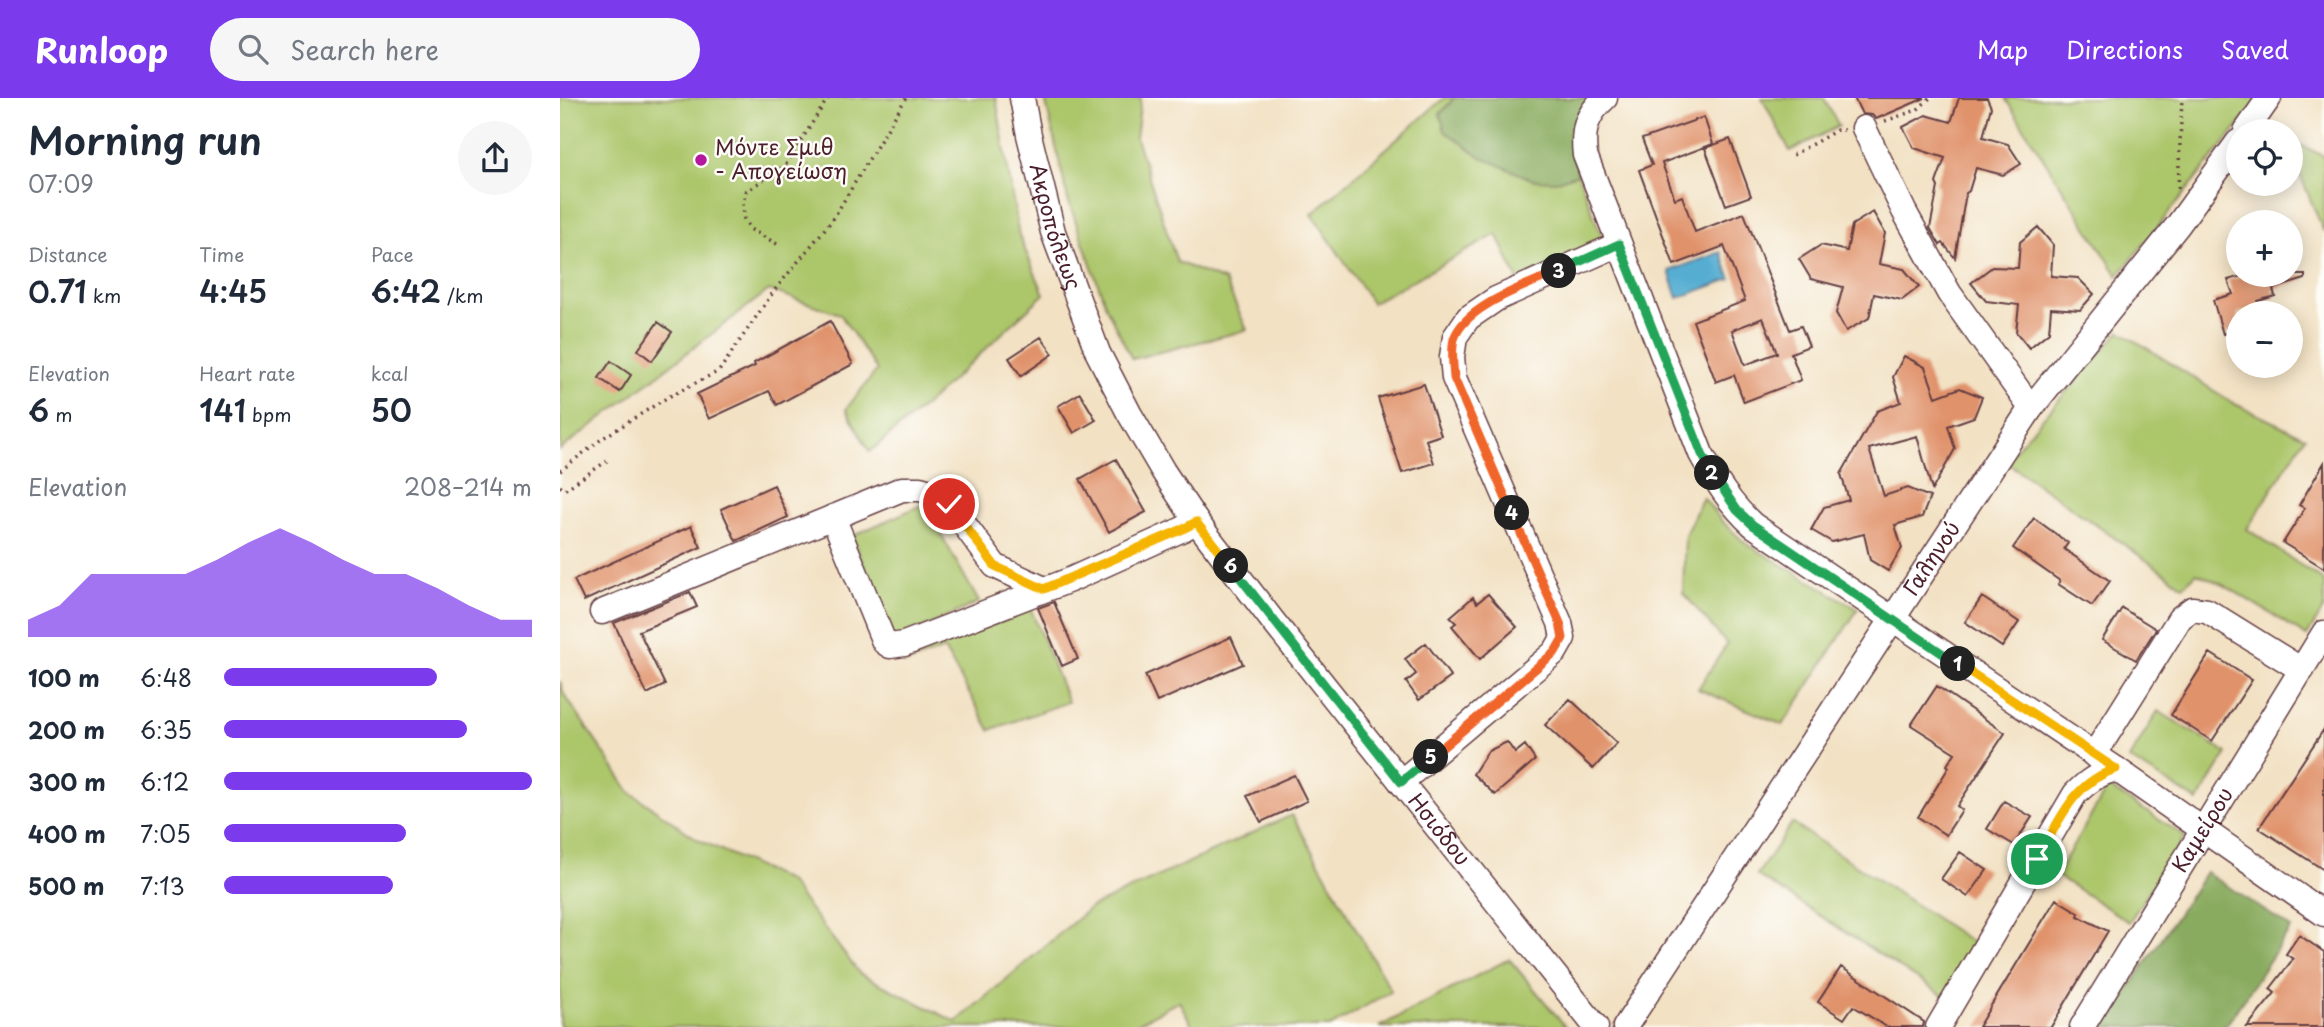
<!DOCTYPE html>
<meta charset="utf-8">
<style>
:root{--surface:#fff;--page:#f6f6f7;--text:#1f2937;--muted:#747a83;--accent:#7c3aed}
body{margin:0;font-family:"Playpen Sans",sans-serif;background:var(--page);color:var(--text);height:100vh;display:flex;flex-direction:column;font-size:26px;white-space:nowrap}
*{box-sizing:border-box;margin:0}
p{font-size:23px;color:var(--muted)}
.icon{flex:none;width:38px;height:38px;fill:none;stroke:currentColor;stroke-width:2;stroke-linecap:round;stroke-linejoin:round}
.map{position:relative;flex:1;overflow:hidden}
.details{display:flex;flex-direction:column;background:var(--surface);width:560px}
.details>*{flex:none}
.tools{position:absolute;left:1666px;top:21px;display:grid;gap:14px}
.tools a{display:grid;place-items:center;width:77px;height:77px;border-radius:50%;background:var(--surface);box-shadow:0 4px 18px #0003;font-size:35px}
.pin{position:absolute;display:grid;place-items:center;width:60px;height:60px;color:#fff;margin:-30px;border:4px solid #fff;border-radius:50%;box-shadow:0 2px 7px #0007}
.km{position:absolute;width:35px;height:35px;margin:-18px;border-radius:50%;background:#222;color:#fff;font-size:19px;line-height:35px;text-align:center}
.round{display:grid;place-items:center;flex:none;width:74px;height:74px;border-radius:37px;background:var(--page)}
.headline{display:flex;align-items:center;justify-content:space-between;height:119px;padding:0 28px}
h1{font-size:38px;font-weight:600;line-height:52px}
.stats{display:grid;grid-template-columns:repeat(3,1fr);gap:10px;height:119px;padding:7px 28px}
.stats div{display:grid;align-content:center}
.stats b{font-size:30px;font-weight:600}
.stats small{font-size:19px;font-weight:400}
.stats p{font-size:19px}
.chart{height:196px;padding:14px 28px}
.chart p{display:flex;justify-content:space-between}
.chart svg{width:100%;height:126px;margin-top:7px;fill:var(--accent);opacity:.7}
ul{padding:0 28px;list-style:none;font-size:23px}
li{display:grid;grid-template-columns:112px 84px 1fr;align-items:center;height:52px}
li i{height:18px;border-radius:9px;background:var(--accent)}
header{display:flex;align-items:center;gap:42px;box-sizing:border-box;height:98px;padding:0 35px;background:var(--accent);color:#fff}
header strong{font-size:33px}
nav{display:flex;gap:38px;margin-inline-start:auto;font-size:24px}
.search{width:490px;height:63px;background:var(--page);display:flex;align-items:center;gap:18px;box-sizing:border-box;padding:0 24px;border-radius:38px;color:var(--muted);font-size:26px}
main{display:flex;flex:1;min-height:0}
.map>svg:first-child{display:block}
.green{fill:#acc66b;stroke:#7b724b;stroke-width:2}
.forest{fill:#89ab5f;stroke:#6a6545;stroke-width:2}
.water{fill:#55add2;stroke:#50667e;stroke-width:2}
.building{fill:#e0926a;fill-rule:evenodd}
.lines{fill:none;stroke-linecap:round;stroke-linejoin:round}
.minor-casing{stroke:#633c42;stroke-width:27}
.path{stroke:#633c42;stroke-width:3.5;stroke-dasharray:2 5;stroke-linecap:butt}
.minor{stroke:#fff;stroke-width:24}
.split-1-casing{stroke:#fff;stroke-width:14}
.split-2-casing{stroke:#fff;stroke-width:14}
.split-3-casing{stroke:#fff;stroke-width:14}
.split-4-casing{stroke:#fff;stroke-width:14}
.split-5-casing{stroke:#fff;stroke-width:14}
.split-6-casing{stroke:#fff;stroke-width:14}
.split-7-casing{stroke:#fff;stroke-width:14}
.split-1{stroke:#f5b400;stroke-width:9}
.split-2{stroke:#22a559;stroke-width:9}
.split-3{stroke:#22a559;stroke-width:9}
.split-4{stroke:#f0652b;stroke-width:9}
.split-5{stroke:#f0652b;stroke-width:9}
.split-6{stroke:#22a559;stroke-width:9}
.split-7{stroke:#f5b400;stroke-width:9}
.poi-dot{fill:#b5179e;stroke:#fdfcf7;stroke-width:2.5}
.labels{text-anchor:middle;stroke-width:5;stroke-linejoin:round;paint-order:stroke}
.poi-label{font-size:21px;fill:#4a1f2b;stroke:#fdfcf7;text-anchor:start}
.street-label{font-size:21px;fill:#4a1f2b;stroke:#fdfcf7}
</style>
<header>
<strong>Runloop</strong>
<div class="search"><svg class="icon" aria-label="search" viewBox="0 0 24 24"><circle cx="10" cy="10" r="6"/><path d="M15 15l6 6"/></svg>Search here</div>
<nav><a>Map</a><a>Directions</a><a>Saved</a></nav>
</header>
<main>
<section class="details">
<div class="headline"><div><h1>Morning run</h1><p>07:09</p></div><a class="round"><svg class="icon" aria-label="share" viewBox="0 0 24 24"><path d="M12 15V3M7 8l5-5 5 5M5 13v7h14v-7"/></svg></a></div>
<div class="stats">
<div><p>Distance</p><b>0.71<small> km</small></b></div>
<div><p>Time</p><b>4:45</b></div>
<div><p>Pace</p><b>6:42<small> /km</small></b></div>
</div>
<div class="stats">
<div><p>Elevation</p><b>6<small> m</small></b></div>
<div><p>Heart rate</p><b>141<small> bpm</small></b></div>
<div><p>kcal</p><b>50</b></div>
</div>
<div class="chart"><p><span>Elevation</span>208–214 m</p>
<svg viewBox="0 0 160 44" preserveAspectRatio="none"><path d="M0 44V38L10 33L20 22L30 22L40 22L50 22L60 17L70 11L80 6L90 11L100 17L110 22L120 22L130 27L140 33L150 38L160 38V44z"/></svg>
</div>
<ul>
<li><b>100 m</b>6:48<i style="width:69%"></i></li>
<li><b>200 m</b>6:35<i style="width:79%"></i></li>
<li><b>300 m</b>6:12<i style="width:100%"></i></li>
<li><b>400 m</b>7:05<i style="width:59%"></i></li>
<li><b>500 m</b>7:13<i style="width:55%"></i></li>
</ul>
</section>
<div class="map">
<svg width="1764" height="929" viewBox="0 0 1764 929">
<rect width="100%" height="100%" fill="#fdfcf7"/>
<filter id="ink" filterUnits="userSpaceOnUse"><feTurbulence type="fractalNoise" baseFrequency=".0143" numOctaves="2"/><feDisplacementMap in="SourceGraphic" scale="14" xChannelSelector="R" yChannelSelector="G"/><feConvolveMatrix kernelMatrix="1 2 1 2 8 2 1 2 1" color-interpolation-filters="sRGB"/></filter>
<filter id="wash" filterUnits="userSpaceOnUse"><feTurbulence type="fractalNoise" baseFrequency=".00686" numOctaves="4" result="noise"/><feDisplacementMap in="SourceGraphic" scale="28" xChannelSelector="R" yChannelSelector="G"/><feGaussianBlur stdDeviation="1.57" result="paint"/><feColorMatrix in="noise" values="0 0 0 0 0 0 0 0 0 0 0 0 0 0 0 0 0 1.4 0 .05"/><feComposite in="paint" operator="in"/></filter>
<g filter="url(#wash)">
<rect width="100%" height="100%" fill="#f2e1c3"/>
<path class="green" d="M0 0H436L459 138 484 196 369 304 310 354 286 311 317 272 280 216 209 192 0 352Z
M485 0H581L576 40 617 164 665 183 687 232 572 261 547 211 508 102Z
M884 0H894L880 16 996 83 1018 76 1046 150 959 185 937 136 812 205 752 116Z
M1202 0H1264L1279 28 1230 53Z
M1445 0H1701L1558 178Z
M1731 43 1764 58V134L1731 55Z
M1560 233 1675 306 1745 339 1687 431 1764 483V510L1747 538 1667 489 1637 475 1623 488 1445 363Z
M1143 399 1161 422 1185 445 1298 511 1223 627 1138 591 1167 546 1123 495 1125 437Z
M364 406 419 504 333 544 292 438Z
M470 509 508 604 430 632 384 551 345 566 340 556Z
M0 583 4 596 70 694 137 741 228 783 300 876 396 924 531 809 732 717 831 893 770 929H633L619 903 571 929H0Z
M1598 613 1667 655 1638 703 1569 661Z
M1548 689 1625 738 1569 824 1496 777Z
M1232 725 1415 846 1387 900 1197 777Z
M949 861 1006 929H819Z"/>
<path class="forest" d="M894 0H1029L1015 58 1018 76 996 83 973 82 921 59 885 33 880 16Z
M1646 774 1731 830 1665 929H1543Z"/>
<path class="water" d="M1161 154 1171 181 1118 200 1109 173Z"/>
<g id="blocks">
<path class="building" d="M1294 0H1365L1316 21 1312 17 1302 16Z
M1399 0H1427L1431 9 1423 39 1448 46 1461 66 1443 77 1416 70 1409 93 1406 95 1395 160 1383 145 1380 147 1370 130 1378 89 1376 85 1385 60 1354 50 1343 29 1366 17 1391 24Z
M1144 19 1153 46 1102 65 1115 101 1122 98 1135 134 1184 115 1230 232 1241 228 1249 248 1231 255 1241 282 1184 304 1174 277 1156 284 1133 223 1185 203 1164 148 1114 167 1079 72 1092 67 1082 41ZM1203 220 1217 255 1185 267 1172 232Z
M1170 41 1191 98 1166 107 1145 50Z
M1313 114 1325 135 1319 166 1344 171 1359 189 1342 202 1314 196 1309 220 1286 233 1276 215 1283 189 1251 181 1239 161 1261 147 1287 153 1292 127Z
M1478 129 1493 147 1491 178 1518 180 1534 196 1520 212 1491 210 1489 234 1469 250 1456 234 1459 207 1426 203 1411 185 1432 169 1458 170 1460 144Z
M1686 177H1745V181L1713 191 1715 198 1698 203 1700 211 1678 215V232L1663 236 1653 202 1673 196 1668 182Z
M270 223 293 266 217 307 209 293 149 321 137 296 195 268 194 265Z
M98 224 112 234 92 263 78 252Z
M481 239 493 256 461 278 449 260Z
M1344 258 1365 269 1376 299 1400 290 1422 299 1414 319 1388 328 1395 351 1372 392 1357 338 1309 351 1324 398 1348 390 1370 399 1362 419 1335 427 1342 450 1328 473 1310 462 1304 436 1272 444 1251 432 1264 409 1289 402 1281 376 1317 313 1341 304 1333 279Z
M51 263 71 277 60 294 39 280Z
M864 286 881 337 866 342 874 365 842 375 818 300Z
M520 295 536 322 514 335 498 308Z
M556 361 586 414 549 434 520 381Z
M1764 365V470L1723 445 1745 410 1739 407Z
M214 387 228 419 176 443 161 411Z
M1474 420 1508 445 1504 451 1550 483 1532 508 1498 486 1500 483 1453 450Z
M131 428 141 449 24 503 14 482Z
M130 494 137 509 79 533 105 587 87 596 54 525Z
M928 496 957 529 920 561 892 528 896 525 890 519 913 499 917 505Z
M1422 499 1459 524 1442 549 1405 524Z
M494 504 518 561 502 568 478 510Z
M1562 510 1596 531 1576 562 1542 542Z
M671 539 683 566 597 604 585 577Z
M866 545 891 579 859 602 846 584 856 576 845 561Z
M1650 555 1692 582 1652 643 1611 617Z
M1377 588 1445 635 1397 708 1402 712 1386 737 1358 719 1389 669 1387 667 1395 655 1351 627Z
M1010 601 1057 645 1033 671 985 627Z
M1764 631V772L1699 730Z
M947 644 955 655 965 647 975 662 935 697 913 676 928 653Z
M734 677 747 703 701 724 687 698Z
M1444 703 1472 719 1454 747 1427 731Z
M1400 754 1427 772 1408 799 1381 781Z
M1496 801 1519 815 1518 818 1548 833 1491 929H1418Z
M1739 837 1764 854V929H1687L1715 895 1710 891 1733 861 1726 856Z
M1281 869 1364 924 1363 929H1327L1293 908 1284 921 1258 904Z"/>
</g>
</g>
<g filter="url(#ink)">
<use href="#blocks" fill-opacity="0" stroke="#633c42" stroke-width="2"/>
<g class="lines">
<defs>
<g id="minor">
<path id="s1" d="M462 0 469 37 493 134 538 255 569 315 603 373 636 423 712 522 1036 929"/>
<path d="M1045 0C1026 17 1022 32 1025 57L1141 356C1156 383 1170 406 1193 427L1556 671 1764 816"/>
<path d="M1304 30 1344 113 1389 195 1471 310"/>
<path d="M1686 33 1709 0"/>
<path d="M273 419 324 544 330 548 344 546 510 482 623 431 636 423"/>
<path d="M42 514 342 391H360L377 396 389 406 435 468 484 491"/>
<path d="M1534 657 1620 520 1632 511 1647 513 1742 572"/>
<path d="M841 684 995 554 1003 540 1000 525 894 280 892 259 895 239 908 220 936 201 1059 146"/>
<path id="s2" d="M1065 929 1471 310 1618 127 1678 44"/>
<path d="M1378 929 1515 696C1528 683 1538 676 1556 671"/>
<path id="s3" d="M1522 929 1764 535"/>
</g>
</defs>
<use href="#minor" class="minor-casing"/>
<path class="path" d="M1325 23 1357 12 1370 0
M1233 57 1277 32H1284
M1618 90 1622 0
M217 146 190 131 184 121 183 104 186 93 225 68 268 0
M0 373 43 340 108 299 159 273 214 193 273 121 346 0
M0 388 4 392 47 363"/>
<use href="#minor" class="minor"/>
</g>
</g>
<g class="lines" filter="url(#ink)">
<defs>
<path id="split-1" d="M1398 566 1556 671C1512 684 1499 725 1477 761"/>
<path id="split-2" d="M1152 375 1177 412 1193 427 1398 566"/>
<path id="split-3" d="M999 173 1059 146 1142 356 1152 375"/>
<path id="split-4" d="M952 415 894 280C893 267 891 254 894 241 905 207 969 187 999 173"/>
<path id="split-5" d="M871 659 995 554 1003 540 1000 525 952 415"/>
<path id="split-6" d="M671 468 841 684 871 659"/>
<path id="split-7" d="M389 406 435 468 484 491 623 431 636 424 671 468"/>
</defs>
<use href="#split-1" class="split-1-casing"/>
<use href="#split-2" class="split-2-casing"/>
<use href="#split-3" class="split-3-casing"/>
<use href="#split-4" class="split-4-casing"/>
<use href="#split-5" class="split-5-casing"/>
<use href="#split-6" class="split-6-casing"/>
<use href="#split-7" class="split-7-casing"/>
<use href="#split-1" class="split-1"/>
<use href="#split-2" class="split-2"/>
<use href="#split-3" class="split-3"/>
<use href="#split-4" class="split-4"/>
<use href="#split-5" class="split-5"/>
<use href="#split-6" class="split-6"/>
<use href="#split-7" class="split-7"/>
</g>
<circle class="poi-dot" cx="141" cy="62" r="7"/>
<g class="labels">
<g class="poi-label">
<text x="155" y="57">Μόντε Σμιθ<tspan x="155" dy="24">- Απογείωση</tspan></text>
</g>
<g class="street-label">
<text dy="7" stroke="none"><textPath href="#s1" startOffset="133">Ακροπόλεως</textPath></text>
<text dy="7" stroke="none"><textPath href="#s2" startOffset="560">Γαληνού</textPath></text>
<text dy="7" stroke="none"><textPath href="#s1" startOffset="854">Ησιόδου</textPath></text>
<text dy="7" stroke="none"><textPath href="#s3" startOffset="231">Καμείρου</textPath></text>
</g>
</g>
</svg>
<div class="tools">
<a><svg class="icon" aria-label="locate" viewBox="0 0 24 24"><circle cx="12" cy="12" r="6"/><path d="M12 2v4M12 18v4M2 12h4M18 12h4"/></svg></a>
<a>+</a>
<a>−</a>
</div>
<div class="pin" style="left:1477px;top:761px;background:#1e9e55"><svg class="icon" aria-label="arrive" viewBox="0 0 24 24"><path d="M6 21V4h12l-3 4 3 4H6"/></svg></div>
<div class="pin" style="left:389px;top:406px;background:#d93025"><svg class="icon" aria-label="check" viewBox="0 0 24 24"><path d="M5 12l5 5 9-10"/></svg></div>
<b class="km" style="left:1398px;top:566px">1</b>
<b class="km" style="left:1152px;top:375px">2</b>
<b class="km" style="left:999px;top:173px">3</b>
<b class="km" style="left:952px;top:415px">4</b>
<b class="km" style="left:871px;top:659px">5</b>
<b class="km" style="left:671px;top:468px">6</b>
</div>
</main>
